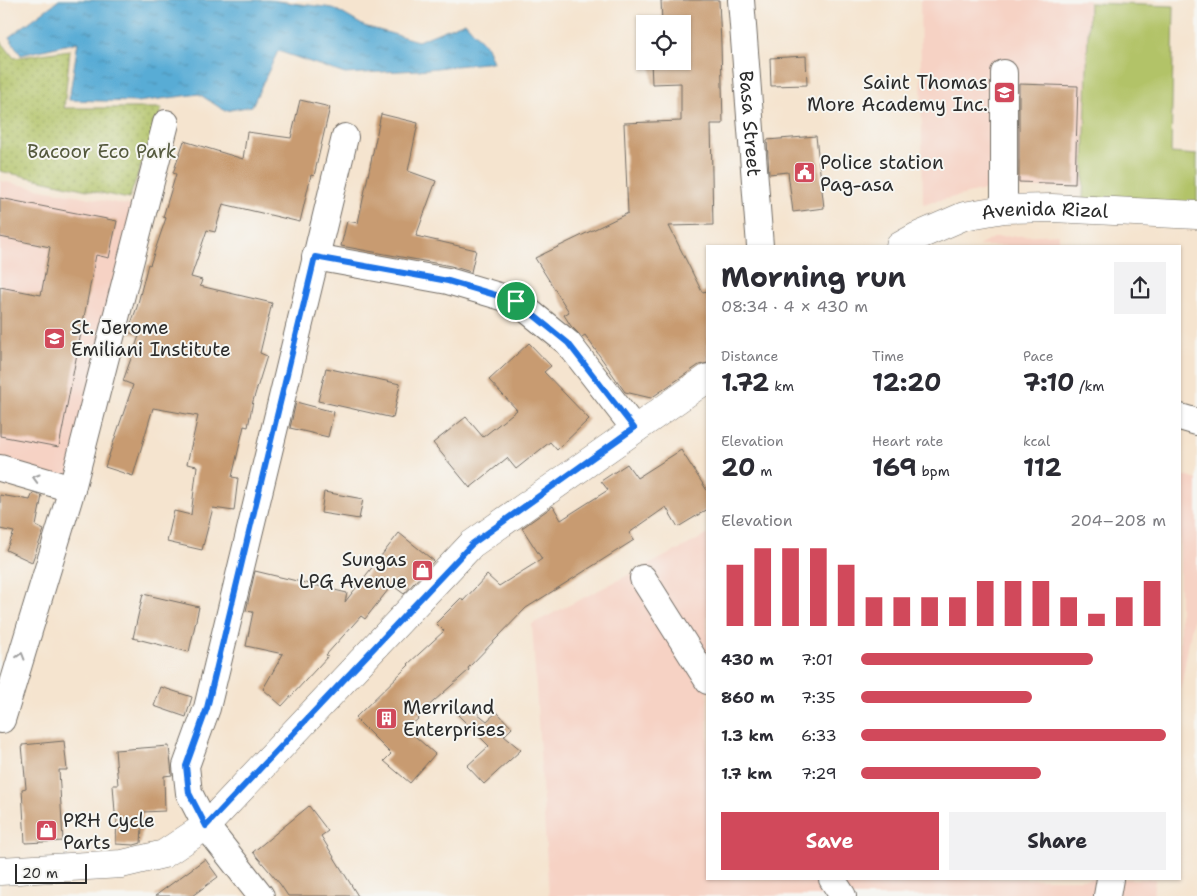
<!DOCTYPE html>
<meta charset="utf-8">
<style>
:root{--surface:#fff;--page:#f2f2f3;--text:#2b2b33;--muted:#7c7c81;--accent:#d1495b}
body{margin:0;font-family:"Shantell Sans",sans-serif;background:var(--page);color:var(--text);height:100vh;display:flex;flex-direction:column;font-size:19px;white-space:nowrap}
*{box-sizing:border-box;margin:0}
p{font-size:16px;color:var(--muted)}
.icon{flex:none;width:28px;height:28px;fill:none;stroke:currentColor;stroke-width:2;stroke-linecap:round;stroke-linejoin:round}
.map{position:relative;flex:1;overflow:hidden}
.drawer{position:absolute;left:706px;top:245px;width:475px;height:635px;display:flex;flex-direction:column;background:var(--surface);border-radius:0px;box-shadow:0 1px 4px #0004}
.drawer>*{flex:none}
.fabs{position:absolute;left:636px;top:15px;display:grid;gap:10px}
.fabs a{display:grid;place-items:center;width:55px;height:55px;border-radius:0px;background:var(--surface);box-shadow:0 1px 4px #0004;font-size:25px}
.scale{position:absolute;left:15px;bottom:12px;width:72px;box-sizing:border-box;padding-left:5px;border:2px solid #2b2b2b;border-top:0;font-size:14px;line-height:18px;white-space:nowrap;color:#2b2b2b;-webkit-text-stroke:4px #f6f6f2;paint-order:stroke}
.pin{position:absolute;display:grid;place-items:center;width:42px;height:42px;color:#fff;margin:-21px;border:2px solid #fff;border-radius:50%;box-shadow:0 1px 5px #0007}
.round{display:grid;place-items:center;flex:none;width:52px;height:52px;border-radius:0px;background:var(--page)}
.overview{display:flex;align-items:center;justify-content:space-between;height:85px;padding:0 15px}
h1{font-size:28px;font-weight:700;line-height:38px}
.stats{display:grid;grid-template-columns:repeat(3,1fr);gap:8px;height:85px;padding:5px 15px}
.stats div{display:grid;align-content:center}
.stats b{font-size:25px;font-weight:700}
.stats small{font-size:14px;font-weight:400}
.stats p{font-size:14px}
.chart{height:140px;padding:10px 15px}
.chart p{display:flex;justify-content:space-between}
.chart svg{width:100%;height:90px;margin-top:5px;stroke:var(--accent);stroke-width:6}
.action{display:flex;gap:10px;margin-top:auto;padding:10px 15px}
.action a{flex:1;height:58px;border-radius:0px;background:var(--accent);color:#fff;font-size:20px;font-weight:700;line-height:58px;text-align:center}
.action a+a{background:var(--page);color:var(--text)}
ul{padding:0 15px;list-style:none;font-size:16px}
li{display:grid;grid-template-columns:80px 60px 1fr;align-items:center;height:38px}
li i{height:12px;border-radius:6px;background:var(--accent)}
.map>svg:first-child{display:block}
.built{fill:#f6d2c4}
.green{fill:#b2c367;stroke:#6e7749}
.park{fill:url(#park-dots);stroke:#6e7749}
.water{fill:url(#water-ripples);stroke:#426c80}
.building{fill:#c89b71}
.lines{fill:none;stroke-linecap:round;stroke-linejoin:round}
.minor-casing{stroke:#726c64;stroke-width:28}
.major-casing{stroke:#726c64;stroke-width:29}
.minor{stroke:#fff;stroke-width:26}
.major{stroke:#fff;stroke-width:28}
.oneway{stroke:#a0a0a0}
.route-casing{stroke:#fff;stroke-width:10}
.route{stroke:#1a73e8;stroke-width:6}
.labels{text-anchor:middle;stroke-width:4;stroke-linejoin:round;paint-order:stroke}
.poi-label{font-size:19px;fill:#2b2b2b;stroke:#f6f6f2;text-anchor:start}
.street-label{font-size:19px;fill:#2b2b2b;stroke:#f6f6f2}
.park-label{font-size:19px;fill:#54593d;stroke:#f6f6f2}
</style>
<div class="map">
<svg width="1197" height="896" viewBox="0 0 1197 896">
<defs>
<pattern id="park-dots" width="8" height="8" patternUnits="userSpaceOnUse" patternTransform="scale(1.25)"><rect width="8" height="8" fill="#b2c367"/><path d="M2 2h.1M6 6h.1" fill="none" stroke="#919f55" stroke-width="1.8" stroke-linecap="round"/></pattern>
<pattern id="water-ripples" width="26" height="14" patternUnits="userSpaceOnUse" patternTransform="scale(1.25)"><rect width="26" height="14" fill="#59acd5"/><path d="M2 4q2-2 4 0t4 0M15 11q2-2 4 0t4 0" fill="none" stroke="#4a8cad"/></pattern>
</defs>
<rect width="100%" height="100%" fill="#f6f6f2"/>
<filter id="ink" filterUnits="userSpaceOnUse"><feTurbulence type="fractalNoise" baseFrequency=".02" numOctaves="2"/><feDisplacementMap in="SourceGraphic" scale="10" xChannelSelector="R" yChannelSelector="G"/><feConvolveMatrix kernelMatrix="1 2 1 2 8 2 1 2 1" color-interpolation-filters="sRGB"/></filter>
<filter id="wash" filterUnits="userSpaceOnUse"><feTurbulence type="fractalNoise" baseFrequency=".0096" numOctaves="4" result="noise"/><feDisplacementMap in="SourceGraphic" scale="20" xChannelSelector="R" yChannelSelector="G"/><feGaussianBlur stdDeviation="1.12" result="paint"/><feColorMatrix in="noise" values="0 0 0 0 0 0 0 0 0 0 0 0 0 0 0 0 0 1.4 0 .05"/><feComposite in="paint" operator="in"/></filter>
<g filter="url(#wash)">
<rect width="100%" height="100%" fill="#f5e4cf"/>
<path class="built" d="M920 0H1089L1084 186 985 190 923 204Z
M0 181 143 208 71 488 0 467Z
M1059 234V246H978L996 237Z
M1180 474 1197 480V597L1180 692Z
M707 535 708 879H1155L1153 896H549L532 624Z"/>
<path class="green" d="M1089 3 1174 6 1171 153 1197 155V205L1083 200Z"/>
<path class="park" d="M0 40 14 58 70 50 64 108H162L129 199 0 171Z"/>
<path class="water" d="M59 0H269L333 8 364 26 418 41 465 22 487 47 493 62 418 70 345 74 278 51 252 106 225 111 199 94 137 102 69 100 78 42 21 55 9 37Z"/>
<g id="blocks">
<path class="building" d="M661 0H719L721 44 723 124H711L713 225 669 226 702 292 708 291V363L699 365 651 398 625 392 585 335 582 337 571 326 564 315 569 312 535 258 628 213 624 123 681 121V83L652 84 651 61H682V24H662Z
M806 56 807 85 771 86 770 58Z
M1019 84 1078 86 1075 184 1019 182Z
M300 100 330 107 314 176 311 175 300 222 223 204 215 232 207 230 191 277 202 280 200 286 272 303 260 353 267 356 253 401 248 427 244 426 232 477 238 478 234 511 213 508 202 550 167 542 174 511 191 515 197 466 187 464 198 416 153 408 133 476 105 467 133 385 123 381 139 336 128 332 137 307 148 264 150 265 166 218 163 217 176 174 173 173 184 141 243 159 247 132 291 138Z
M381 114 418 123 408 171 436 181 416 236 476 250 471 272 451 266 341 246 347 221 358 223Z
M816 136 824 208 793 212 788 172 769 174 767 140Z
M0 198 117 221 109 258 96 255 59 447 0 436V287L41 295 50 247 0 237Z
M529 343 551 366 544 372 589 419 557 450 550 442 516 469 507 458 470 488 433 443 466 417 483 437 517 410 489 380Z
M326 368 400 384 393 418 318 401Z
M296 402 334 412 328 437 290 428Z
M681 450 708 492V509L678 527 666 507 629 533 634 540 526 608 468 668 469 670 416 717 418 719 407 729 435 754 410 783 384 761 391 754 355 718 409 665 408 664 444 631 436 623 461 598 463 601 487 575 499 586 542 559 522 528 553 506 561 520 608 490 601 481 627 464 637 478Z
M324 492 363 499 359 519 321 513Z
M33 493 42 496 36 526 44 530 32 562 6 550 14 532 0 529V495L30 500Z
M399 533 434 561 404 594 392 585 365 619 361 616 326 655 328 656 282 706 263 689 283 654 246 646 253 612 246 611 255 571 347 593 345 602Z
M143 594 199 607 189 652 133 638Z
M161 687 192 697 186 717 154 706Z
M467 705 487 721 497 712 512 728 504 736 521 750 484 784 467 766 489 746 458 715Z
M64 741 67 770H59L63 841 25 843 22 789 26 788 22 745Z
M169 746 172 775 164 776 165 811 143 812 141 843 134 845 116 844 117 813H115L113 785H118L115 750Z
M309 806 328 831 321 836 358 896H288L280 884 253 852Z
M205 859 218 877 192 896H155Z"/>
</g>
</g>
<g filter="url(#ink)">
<use href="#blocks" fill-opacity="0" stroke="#726c64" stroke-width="1"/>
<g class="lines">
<defs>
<g id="minor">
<path id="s1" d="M741 0 760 246"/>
<path d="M1004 209V73"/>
<path d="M315 257 448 281 516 301 568 343 634 428"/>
<path d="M1180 417 1197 422"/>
<path d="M0 468 72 489"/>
<path d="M643 578 708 681"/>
<path d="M0 720H2L72 489 166 123"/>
<path d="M832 879 843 896"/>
<path d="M261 896 206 826 189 793 186 766 207 708 345 137"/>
<path d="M1107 896 1110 879"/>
</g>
<g id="major">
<path id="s2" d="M900 246 918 236 964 216 1004 209 1052 208 1197 215"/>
<path d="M0 871 122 864 164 854 206 826 472 544 708 378"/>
</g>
</defs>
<use href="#minor" class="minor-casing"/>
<use href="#major" class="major-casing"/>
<use href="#minor" class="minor"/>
<use href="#major" class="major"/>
</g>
<defs><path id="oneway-chevron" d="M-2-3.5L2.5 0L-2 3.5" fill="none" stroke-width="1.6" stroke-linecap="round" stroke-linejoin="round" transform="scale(1.25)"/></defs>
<g class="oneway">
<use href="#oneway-chevron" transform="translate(36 478) rotate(-164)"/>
<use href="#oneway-chevron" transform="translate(21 656) rotate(-73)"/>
</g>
</g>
<g class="lines" filter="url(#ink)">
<defs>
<path id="route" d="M315 257 448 281 516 301 568 343 634 428 472 544 206 826 189 793 186 766 207 708Z"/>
</defs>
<use href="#route" class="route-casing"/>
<use href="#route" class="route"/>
</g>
<defs>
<symbol id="school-square" viewBox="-11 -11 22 22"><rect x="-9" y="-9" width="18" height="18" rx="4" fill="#d1495b" stroke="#f6f6f2"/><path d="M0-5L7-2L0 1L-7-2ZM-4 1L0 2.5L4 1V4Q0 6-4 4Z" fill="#fff"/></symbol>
<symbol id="civic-square" viewBox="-11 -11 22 22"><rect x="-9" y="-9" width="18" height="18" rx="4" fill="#d1495b" stroke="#f6f6f2"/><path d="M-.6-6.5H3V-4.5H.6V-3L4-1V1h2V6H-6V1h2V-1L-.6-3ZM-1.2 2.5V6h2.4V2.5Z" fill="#fff"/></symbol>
<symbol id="shop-square" viewBox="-11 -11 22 22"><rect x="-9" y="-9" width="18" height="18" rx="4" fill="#d1495b" stroke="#f6f6f2"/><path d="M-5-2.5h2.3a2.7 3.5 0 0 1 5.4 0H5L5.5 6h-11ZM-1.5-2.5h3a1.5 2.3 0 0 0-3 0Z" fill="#fff"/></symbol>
<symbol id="building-square" viewBox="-11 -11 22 22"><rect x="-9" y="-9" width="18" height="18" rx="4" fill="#d1495b" stroke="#f6f6f2"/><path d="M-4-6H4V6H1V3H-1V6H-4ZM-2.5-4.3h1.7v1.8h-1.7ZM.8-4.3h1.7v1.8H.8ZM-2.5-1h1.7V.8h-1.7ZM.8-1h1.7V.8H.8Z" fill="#fff"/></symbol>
</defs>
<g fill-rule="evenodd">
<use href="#school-square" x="992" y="80" width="25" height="25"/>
<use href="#civic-square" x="792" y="160" width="25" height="25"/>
<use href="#school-square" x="42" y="326" width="25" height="25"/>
<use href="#shop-square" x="410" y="558" width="25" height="25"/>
<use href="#building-square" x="374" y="706" width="25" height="25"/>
<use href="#shop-square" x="34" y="818" width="25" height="25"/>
</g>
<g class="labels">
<g class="poi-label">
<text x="988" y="89" text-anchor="end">Saint Thomas<tspan x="988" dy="22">More Academy Inc.</tspan></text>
<text x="820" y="169">Police station<tspan x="820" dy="22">Pag-asa</tspan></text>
<text x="71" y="334">St. Jerome<tspan x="71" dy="22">Emiliani Institute</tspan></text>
<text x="407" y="566" text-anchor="end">Sungas<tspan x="407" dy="22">LPG Avenue</tspan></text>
<text x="403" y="714">Merriland<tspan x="403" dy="22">Enterprises</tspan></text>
<text x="63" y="827">PRH Cycle<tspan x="63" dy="22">Parts</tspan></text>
</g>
<g class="street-label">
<text dy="7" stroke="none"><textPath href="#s1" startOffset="124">Basa Street</textPath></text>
<text dy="7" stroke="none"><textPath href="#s2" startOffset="152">Avenida Rizal</textPath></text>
</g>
<g class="park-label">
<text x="102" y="158">Bacoor Eco Park</text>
</g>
</g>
</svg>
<div class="fabs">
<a><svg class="icon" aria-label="locate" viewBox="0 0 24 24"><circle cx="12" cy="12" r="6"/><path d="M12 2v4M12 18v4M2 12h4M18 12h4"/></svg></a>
</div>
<div class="scale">20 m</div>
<div class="pin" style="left:516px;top:301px;background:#1e9e55"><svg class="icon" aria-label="arrive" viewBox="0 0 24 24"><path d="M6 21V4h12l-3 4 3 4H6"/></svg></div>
<section class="drawer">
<div class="overview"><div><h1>Morning run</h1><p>08:34 · 4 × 430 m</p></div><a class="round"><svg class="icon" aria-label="share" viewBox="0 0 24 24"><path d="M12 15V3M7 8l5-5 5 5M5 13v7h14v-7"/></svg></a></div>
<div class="stats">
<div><p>Distance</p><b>1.72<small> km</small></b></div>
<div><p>Time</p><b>12:20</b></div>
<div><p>Pace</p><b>7:10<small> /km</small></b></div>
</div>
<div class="stats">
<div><p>Elevation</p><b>20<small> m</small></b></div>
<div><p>Heart rate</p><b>169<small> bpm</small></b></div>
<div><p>kcal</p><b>112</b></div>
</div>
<div class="chart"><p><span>Elevation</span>204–208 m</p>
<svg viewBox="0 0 160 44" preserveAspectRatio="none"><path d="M5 44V14M15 44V6M25 44V6M35 44V6M45 44V14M55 44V30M65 44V30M75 44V30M85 44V30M95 44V22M105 44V22M115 44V22M125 44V30M135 44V38M145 44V30M155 44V22"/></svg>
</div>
<ul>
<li><b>430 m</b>7:01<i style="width:76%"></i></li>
<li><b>860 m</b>7:35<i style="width:56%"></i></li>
<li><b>1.3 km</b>6:33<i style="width:100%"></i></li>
<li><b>1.7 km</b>7:29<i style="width:59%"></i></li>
</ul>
<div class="action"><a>Save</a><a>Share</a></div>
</section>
</div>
